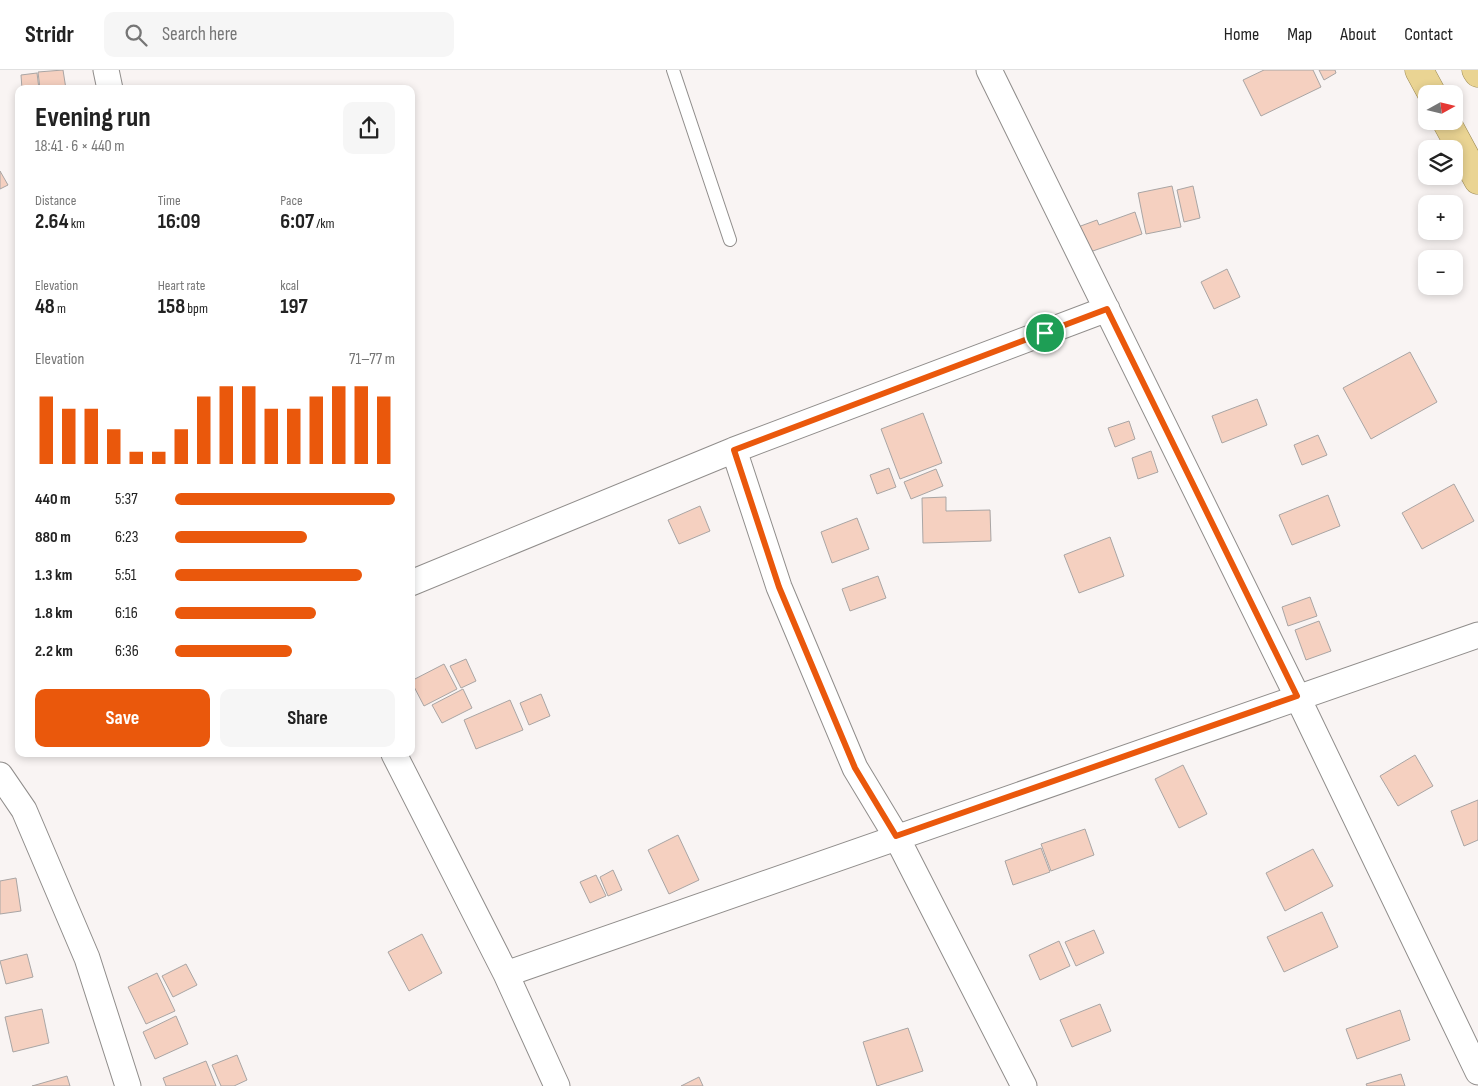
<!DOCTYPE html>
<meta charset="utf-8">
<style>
:root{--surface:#fff;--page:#f6f6f6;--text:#222;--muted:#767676;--line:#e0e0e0;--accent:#ea580c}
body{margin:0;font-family:"Sofia Sans Condensed",sans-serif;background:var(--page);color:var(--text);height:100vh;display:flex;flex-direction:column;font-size:19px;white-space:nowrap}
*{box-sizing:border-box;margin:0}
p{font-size:16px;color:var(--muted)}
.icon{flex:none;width:28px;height:28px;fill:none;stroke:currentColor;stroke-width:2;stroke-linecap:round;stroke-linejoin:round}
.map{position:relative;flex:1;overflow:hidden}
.details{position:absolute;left:15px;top:15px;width:400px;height:672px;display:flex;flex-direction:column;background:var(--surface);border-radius:10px;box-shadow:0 2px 8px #0003}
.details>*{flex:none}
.needle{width:32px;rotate:82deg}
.controls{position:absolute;left:1418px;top:15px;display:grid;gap:10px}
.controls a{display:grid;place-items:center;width:45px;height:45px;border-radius:10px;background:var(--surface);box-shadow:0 2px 8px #0003;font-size:25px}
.pin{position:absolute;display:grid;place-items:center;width:42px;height:42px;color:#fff;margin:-21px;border:2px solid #fff;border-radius:50%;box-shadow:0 1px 5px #0007}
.round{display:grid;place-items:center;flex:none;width:52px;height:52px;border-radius:10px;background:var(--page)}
.head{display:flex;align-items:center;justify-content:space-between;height:85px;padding:0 20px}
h1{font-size:28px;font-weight:700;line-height:38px}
.metrics{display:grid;grid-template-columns:repeat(3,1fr);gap:8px;height:85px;padding:5px 20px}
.metrics div{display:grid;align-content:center}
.metrics b{font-size:21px;font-weight:700}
.metrics small{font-size:14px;font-weight:400}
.metrics p{font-size:14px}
.chart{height:140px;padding:10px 20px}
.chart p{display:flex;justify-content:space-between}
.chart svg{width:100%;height:90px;margin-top:5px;stroke:var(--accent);stroke-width:6}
.primary-button{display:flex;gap:10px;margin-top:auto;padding:10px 20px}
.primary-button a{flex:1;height:58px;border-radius:10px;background:var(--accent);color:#fff;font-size:20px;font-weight:700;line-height:58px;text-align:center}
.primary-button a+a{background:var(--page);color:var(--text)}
ul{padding:0 20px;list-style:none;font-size:16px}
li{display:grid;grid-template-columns:80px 60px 1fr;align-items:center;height:38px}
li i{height:12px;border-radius:6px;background:var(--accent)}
header{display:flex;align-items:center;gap:30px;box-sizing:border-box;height:70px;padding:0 25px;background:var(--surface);border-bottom:1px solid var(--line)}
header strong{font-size:24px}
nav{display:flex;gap:28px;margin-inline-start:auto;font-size:18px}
.search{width:350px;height:45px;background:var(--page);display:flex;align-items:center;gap:12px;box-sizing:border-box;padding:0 18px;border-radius:10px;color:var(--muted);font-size:19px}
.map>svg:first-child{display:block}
.building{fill:#f5d0c0;stroke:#a9a5a4}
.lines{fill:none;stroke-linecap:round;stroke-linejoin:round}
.service-casing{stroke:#908d8b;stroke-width:14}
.minor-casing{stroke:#908d8b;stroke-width:27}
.trunk-casing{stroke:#9a8954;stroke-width:29}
.service{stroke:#fff;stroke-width:12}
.minor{stroke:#fff;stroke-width:25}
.trunk{stroke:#ead493;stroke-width:28}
.route-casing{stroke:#fff;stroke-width:10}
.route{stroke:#ea580c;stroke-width:6}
</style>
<header>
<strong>Stridr</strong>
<div class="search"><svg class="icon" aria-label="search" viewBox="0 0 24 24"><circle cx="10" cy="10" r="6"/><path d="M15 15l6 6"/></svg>Search here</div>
<nav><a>Home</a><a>Map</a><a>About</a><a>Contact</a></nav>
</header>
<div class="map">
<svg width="1478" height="1016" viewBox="0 0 1478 1016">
<rect width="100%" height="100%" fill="#f9f4f3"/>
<path class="building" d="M63 0 66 19H40L38 2Z
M1264 0H1313L1321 17 1261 46 1243 10Z
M1319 0H1335L1336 3 1324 10Z
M37 3 39 19H22L21 5Z
M0 101 8 115 0 119Z
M1172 116 1181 157 1146 164 1138 123Z
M1193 116 1200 148 1184 152 1177 120Z
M1135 142 1142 164 1087 183 1078 157 1097 150 1099 155Z
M1227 199 1240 227 1214 239 1201 212Z
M1410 282 1437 332 1371 369 1343 318Z
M1257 329 1267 355 1222 373 1212 346Z
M923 343 942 393 900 409 881 359Z
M1129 351 1135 369 1115 377 1108 358Z
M1318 365 1327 385 1302 395 1294 375Z
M1151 381 1158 402 1138 409 1132 388Z
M889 398 896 417 877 424 870 405Z
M936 399 943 416 911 429 904 412Z
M1454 414 1474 451 1422 479 1402 443Z
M1328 425 1340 456 1292 475 1279 445Z
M946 427V441L990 440 991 471 923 473 922 428Z
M700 436 710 461 679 474 668 450Z
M857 448 869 479 832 493 821 462Z
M1110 467 1124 506 1079 523 1064 485Z
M878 506 886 528 850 541 842 519Z
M1310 527 1317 546 1288 556 1282 537Z
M1319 551 1331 581 1306 590 1295 560Z
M466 589 476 611 461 618 450 596Z
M444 594 457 619 424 636 411 611Z
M463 619 472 638 442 653 432 635Z
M541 624 550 646 529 655 520 633Z
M510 630 523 660 476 679 464 650Z
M1415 685 1433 716 1398 736 1380 706Z
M1183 695 1207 744 1179 758 1155 709Z
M1478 730V770L1464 776 1451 741Z
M1085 759 1094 785 1051 801 1041 774Z
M678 765 699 810 669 824 648 780Z
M1041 778 1050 802 1013 815 1005 791Z
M1313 779 1333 816 1285 841 1266 803Z
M613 800 622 820 608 826 600 807Z
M596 805 606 826 590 833 580 812Z
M16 808 21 841 0 844V811Z
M1322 842 1338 877 1284 902 1267 867Z
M1094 860 1104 883 1076 896 1065 872Z
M422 864 442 903 409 921 388 882Z
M1059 871 1070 896 1040 910 1029 885Z
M27 884 33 907 6 914 0 891Z
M186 894 197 915 173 927 162 906Z
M157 903 175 941 146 954 128 917Z
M1100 934 1111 961 1072 977 1060 950Z
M42 939 49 973 13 982 5 947Z
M1400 940 1410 970 1357 989 1346 959Z
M176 946 188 974 155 989 143 962Z
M908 958 923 1001 877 1016 863 972Z
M237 985 247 1010 234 1016H221L212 995Z
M206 991 216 1016H166L163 1008Z
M1401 1004 1405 1016H1367L1366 1014Z
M67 1006 70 1016H32Z
M699 1007 703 1016H681Z"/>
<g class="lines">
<defs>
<path id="service" d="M673 0 730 170"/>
<path id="minor" d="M106 0 110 19
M989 0 1297 626 1478 1002
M734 380 779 517 855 698 896 766 1024 1016
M411 513 734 380 1107 239
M394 684 506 904 557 1016
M0 705 24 740 87 888 128 1016
M506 904 1478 565"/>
<path id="trunk" d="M1419 0 1432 24
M1476 0 1478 3
M1446 51 1478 110"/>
</defs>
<use href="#service" class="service-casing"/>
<use href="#minor" class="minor-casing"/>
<use href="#trunk" class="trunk-casing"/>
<use href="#service" class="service"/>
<use href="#minor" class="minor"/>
<use href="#trunk" class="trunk"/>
</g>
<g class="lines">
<defs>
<path id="route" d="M1107 239 1297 626 896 766 855 698 779 517 734 380Z"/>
</defs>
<use href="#route" class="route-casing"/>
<use href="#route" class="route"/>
</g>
</svg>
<div class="controls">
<a><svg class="needle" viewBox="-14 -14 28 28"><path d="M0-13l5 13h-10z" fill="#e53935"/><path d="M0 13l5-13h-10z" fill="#767676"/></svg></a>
<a><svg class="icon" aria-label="layers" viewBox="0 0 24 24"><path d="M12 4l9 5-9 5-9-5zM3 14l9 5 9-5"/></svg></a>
<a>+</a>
<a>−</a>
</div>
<div class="pin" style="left:1045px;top:263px;background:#1e9e55"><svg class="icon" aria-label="arrive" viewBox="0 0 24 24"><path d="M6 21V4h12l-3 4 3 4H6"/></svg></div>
<section class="details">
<div class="head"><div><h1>Evening run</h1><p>18:41 · 6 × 440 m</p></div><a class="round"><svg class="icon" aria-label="share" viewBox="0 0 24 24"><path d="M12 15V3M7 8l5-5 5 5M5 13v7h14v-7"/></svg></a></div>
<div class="metrics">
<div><p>Distance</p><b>2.64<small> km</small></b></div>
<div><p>Time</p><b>16:09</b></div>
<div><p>Pace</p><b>6:07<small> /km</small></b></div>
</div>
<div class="metrics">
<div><p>Elevation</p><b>48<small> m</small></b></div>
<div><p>Heart rate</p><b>158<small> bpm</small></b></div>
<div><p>kcal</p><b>197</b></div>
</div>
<div class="chart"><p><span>Elevation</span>71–77 m</p>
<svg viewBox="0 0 160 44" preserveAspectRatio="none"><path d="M5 44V11M15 44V17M25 44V17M35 44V27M45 44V38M55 44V38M65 44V27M75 44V11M85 44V6M95 44V6M105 44V17M115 44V17M125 44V11M135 44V6M145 44V6M155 44V11"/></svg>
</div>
<ul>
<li><b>440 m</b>5:37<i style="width:100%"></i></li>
<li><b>880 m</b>6:23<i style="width:60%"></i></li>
<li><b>1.3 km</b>5:51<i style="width:85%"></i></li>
<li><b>1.8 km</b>6:16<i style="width:64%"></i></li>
<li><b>2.2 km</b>6:36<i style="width:53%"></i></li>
</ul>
<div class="primary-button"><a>Save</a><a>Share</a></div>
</section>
</div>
